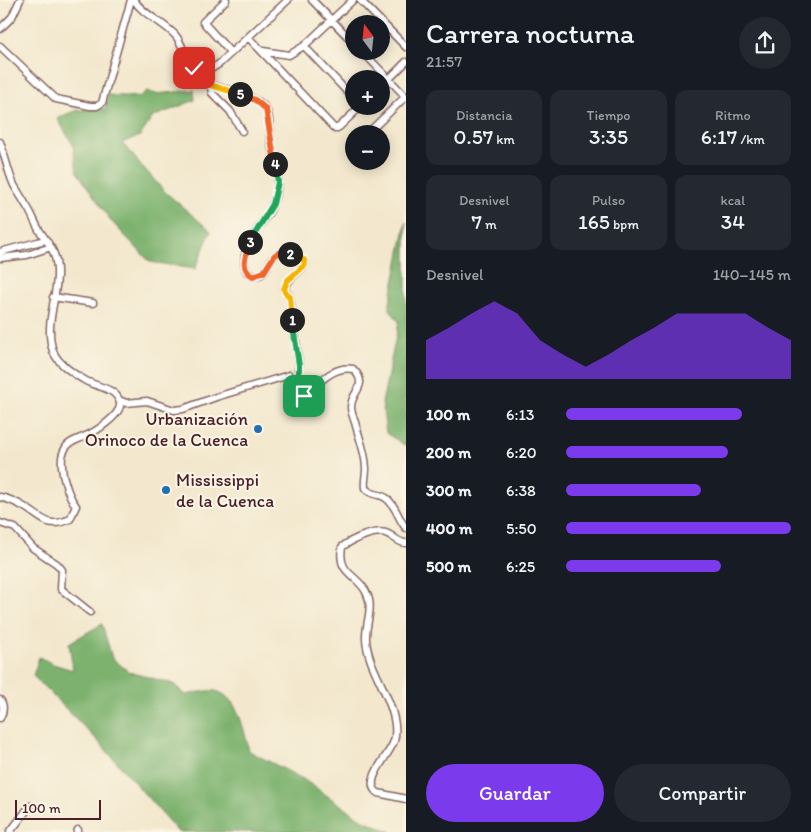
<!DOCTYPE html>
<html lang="es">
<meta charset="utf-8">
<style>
:root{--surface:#171b24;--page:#242831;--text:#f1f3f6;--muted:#9ea1a6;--accent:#7c3aed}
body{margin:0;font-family:Itim,sans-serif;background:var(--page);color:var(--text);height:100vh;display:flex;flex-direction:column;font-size:19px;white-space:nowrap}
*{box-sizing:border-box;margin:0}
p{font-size:16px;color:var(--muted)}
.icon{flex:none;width:28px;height:28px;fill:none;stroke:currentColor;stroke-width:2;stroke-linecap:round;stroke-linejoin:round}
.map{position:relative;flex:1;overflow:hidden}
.details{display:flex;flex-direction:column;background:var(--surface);width:405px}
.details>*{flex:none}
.needle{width:32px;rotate:345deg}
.tools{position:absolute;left:345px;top:15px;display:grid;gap:10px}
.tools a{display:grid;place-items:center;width:45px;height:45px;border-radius:50%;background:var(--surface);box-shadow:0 2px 12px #0003;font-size:25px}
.scale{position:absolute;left:15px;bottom:12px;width:86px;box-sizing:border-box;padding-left:5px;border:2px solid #4a1f2b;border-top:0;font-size:14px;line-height:18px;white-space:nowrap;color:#4a1f2b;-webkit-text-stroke:4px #fcf5e5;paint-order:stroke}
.pin{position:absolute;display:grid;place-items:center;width:42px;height:42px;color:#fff;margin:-21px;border-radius:10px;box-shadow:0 2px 8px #0006}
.km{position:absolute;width:25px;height:25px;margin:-12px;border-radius:50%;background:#222;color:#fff;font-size:14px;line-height:25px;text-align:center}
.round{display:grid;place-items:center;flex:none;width:52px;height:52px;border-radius:26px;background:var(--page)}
.overview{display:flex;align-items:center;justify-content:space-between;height:85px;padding:0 20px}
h1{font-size:28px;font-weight:600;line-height:38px}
.metrics{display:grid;grid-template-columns:repeat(3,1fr);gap:8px;height:85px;padding:5px 20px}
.metrics div{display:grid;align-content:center;border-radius:12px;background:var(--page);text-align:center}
.metrics b{font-size:21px;font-weight:600}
.metrics small{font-size:14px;font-weight:400}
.metrics p{font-size:14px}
.chart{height:140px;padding:10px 20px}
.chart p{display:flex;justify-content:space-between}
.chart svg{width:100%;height:90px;margin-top:5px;fill:var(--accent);opacity:.7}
.button{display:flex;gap:10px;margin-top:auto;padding:10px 20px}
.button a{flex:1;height:58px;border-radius:30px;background:var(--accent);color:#fff;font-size:20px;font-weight:600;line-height:58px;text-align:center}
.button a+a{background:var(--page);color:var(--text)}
ul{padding:0 20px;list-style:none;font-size:16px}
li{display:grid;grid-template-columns:80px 60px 1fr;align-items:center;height:38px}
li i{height:12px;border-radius:6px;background:var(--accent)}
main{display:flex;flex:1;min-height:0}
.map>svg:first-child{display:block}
.forest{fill:#7db26e;stroke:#64684c}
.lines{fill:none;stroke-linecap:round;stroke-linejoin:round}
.minor-casing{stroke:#856564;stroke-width:9}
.minor{stroke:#fff;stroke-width:6}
.split-1-casing{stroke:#fff;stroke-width:10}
.split-2-casing{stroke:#fff;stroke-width:10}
.split-3-casing{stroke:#fff;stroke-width:10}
.split-4-casing{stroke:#fff;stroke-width:10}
.split-5-casing{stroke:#fff;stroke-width:10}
.split-6-casing{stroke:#fff;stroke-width:10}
.split-1{stroke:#22a559;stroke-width:6}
.split-2{stroke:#f5b400;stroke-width:6}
.split-3{stroke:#f0652b;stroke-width:6}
.split-4{stroke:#22a559;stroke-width:6}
.split-5{stroke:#f0652b;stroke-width:6}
.split-6{stroke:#f5b400;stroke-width:6}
.poi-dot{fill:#1f6fb2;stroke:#fcf5e5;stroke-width:2}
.labels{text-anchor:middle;stroke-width:4;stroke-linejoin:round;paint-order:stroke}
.poi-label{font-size:18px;fill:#4a1f2b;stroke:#fcf5e5;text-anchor:end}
</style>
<main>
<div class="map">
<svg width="406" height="832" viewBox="0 0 406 832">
<rect width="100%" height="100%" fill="#fcf5e5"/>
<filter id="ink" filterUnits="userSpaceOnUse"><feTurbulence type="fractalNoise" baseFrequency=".02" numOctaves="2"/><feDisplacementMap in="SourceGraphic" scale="10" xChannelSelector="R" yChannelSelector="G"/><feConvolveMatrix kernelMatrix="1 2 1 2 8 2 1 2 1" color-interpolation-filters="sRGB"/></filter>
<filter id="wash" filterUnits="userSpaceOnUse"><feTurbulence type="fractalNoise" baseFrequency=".0096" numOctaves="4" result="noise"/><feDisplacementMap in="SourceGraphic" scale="20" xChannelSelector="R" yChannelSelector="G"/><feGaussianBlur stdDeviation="1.12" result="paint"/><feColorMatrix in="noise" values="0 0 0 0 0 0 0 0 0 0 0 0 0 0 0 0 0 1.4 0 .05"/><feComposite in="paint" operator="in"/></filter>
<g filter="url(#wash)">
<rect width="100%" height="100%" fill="#f3e8ce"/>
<path class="forest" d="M194 90 195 100 153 117 140 136 122 143 164 191 211 231 195 269 150 262 112 222 77 172 73 145 57 118 77 110 105 109 108 95 139 97 147 91 156 94Z
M406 222V446L386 433 382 403 399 322 389 308Z
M102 624 112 658 129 672 174 684 185 695C192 694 210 689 216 691 239 697 244 731 249 751L303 779 361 819 392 832H178L98 741 33 676 39 657 53 664 73 670 69 643Z"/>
</g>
<g filter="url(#ink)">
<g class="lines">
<defs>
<path id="minor" d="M134 0C144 16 164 22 176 36 186 49 187 73 208 71
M226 0 203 22 231 53
M312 0 354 43
M360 0 406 47
M0 29 12 17 20 0
M248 37 333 127 335 129 339 127 361 106
M0 46 56 99 90 106H97L102 103 131 0
M304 46 354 99
M263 51 289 55 304 46 353 0
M362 51 406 97
M208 71 219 64 288 0
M208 71 212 93 230 111 242 131
M211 85C225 89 258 96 266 109 271 118 269 133 271 143 273 158 280 174 277 189 275 197 273 207 268 214 258 229 237 254 247 272 270 283 265 260 277 254 285 250 303 257 305 265 298 273 288 278 284 289L290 297 299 365 297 377 293 384V391L299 396H304C318 384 333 365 353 369 370 386 351 391 351 407 351 414 355 420 356 426 360 440 366 454 366 469 366 475 364 481 365 488 371 496 379 493 386 498 396 505 398 519 406 528
M381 87 406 62
M367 134 405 97
M0 142C5 156 8 172 14 185 18 192 22 198 26 205 31 212 34 221 38 228 43 237 51 245 54 254 65 285 42 319 53 351 57 363 75 375 86 381 97 387 117 388 120 403 122 415 94 433 83 437 77 440 68 442 65 449 60 457 62 466 63 475 66 486 69 497 76 506L70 519C48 529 44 519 26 508 18 503 9 499 0 497
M352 148 354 146
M0 252 45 240
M0 258 27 255 51 247
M53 297 93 303
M119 400 126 403 147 401 174 410 183 409 216 397 289 375
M0 523 15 528 33 548 57 564 62 570 61 589 90 612
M406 543C398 543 395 537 388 534 377 528 351 540 342 547 337 576 359 574 367 594 374 608 365 625 366 639 367 663 386 689 392 711 395 721 397 731 394 741 390 755 361 782 378 793L406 799
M0 700C5 706 3 712 0 718
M10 832 30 806
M77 832 78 830"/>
</defs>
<use href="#minor" class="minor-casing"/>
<use href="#minor" class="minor"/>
</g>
</g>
<g class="lines" filter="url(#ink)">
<defs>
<path id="split-1" d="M292 320 299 365V370L292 388 297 395 304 396"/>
<path id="split-2" d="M290 254 304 260 305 265 287 281 284 289 285 292 290 297 292 320"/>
<path id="split-3" d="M250 242C246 255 239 269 253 276L264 272 274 256 278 253 290 254"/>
<path id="split-4" d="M250 242 273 204 278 182 275 164"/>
<path id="split-5" d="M240 94 255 100 266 109 275 164"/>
<path id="split-6" d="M194 68 202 72H208L210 85 240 94"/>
</defs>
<use href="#split-1" class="split-1-casing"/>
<use href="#split-2" class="split-2-casing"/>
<use href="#split-3" class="split-3-casing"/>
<use href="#split-4" class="split-4-casing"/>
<use href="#split-5" class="split-5-casing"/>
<use href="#split-6" class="split-6-casing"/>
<use href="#split-1" class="split-1"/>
<use href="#split-2" class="split-2"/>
<use href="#split-3" class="split-3"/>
<use href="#split-4" class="split-4"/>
<use href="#split-5" class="split-5"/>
<use href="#split-6" class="split-6"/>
</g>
<g class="poi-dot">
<circle cx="258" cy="429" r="5"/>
<circle cx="166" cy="490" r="5"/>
</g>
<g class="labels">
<g class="poi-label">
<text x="248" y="425">Urbanización<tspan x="248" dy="21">Orinoco de la Cuenca</tspan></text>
<text x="176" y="486" text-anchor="start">Mississippi<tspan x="176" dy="21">de la Cuenca</tspan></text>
</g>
</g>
</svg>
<div class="tools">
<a><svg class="needle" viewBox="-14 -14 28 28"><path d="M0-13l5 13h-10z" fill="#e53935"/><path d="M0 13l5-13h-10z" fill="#9ea1a6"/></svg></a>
<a>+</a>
<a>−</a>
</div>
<div class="scale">100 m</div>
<div class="pin" style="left:304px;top:396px;background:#1e9e55"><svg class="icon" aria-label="arrive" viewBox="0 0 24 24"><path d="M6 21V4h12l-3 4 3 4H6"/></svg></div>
<div class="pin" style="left:194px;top:68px;background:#d93025"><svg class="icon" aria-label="check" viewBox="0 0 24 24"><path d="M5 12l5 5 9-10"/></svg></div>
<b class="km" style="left:292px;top:320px">1</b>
<b class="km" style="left:290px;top:254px">2</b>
<b class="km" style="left:250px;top:242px">3</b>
<b class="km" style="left:275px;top:164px">4</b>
<b class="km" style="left:240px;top:94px">5</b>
</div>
<section class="details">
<div class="overview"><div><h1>Carrera nocturna</h1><p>21:57</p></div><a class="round"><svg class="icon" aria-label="share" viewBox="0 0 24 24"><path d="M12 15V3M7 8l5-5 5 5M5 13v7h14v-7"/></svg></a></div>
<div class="metrics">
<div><p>Distancia</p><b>0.57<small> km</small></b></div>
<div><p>Tiempo</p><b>3:35</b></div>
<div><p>Ritmo</p><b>6:17<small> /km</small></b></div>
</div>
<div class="metrics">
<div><p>Desnivel</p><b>7<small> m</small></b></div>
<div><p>Pulso</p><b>165<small> bpm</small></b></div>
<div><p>kcal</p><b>34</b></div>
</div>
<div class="chart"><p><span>Desnivel</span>140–145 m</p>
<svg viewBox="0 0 160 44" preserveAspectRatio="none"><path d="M0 44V25L10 19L20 12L30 6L40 12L50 25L60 32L70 38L80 32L90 25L100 19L110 12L120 12L130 12L140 12L150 19L160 25V44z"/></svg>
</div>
<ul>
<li><b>100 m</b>6:13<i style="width:78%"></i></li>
<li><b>200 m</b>6:20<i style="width:72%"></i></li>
<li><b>300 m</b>6:38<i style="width:60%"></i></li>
<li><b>400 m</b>5:50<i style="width:100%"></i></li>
<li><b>500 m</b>6:25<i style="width:69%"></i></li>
</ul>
<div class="button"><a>Guardar</a><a>Compartir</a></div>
</section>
</main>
